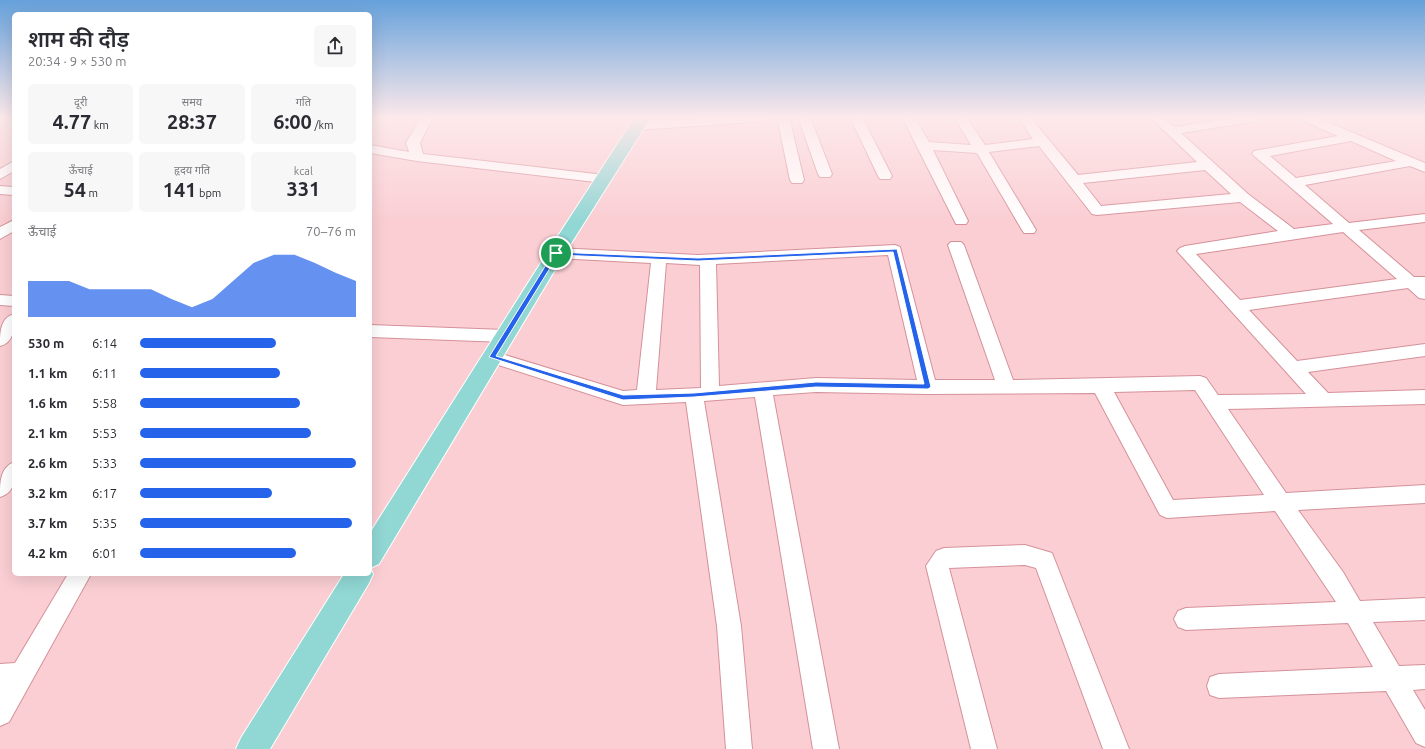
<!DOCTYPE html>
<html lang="hi">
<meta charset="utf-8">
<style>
:root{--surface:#fff;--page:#f7f7f7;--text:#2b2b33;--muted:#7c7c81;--accent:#2563eb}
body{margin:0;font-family:Ubuntu,"Noto Sans Devanagari",sans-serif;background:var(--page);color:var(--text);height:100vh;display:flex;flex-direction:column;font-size:15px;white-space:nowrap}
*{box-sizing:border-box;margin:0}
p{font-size:13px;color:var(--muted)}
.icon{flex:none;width:22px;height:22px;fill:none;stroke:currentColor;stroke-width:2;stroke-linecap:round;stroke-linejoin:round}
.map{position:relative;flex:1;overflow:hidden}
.drawer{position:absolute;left:12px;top:12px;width:360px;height:564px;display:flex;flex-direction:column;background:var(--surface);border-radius:6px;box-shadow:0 4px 16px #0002}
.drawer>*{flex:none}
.pin{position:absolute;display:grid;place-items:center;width:34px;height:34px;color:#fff;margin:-17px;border:2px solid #fff;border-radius:50%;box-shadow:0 1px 4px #0007}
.round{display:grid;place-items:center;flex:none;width:42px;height:42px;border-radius:6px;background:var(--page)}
.headline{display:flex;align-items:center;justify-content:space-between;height:68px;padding:0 16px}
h1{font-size:22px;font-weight:600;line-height:30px}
.stats{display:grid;grid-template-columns:repeat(3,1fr);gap:6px;height:68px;padding:4px 16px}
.stats div{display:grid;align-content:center;border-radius:6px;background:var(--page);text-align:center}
.stats b{font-size:20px;font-weight:600}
.stats small{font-size:11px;font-weight:400}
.stats p{font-size:11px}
.chart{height:112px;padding:8px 16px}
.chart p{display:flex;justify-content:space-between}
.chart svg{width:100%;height:72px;margin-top:4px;fill:var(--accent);opacity:.7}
ul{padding:0 16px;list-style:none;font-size:13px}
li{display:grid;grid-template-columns:64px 48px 1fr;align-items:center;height:30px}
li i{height:10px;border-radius:5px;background:var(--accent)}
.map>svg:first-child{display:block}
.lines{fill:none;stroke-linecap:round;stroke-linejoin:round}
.minor-casing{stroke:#d59199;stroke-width:2}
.major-casing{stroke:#fff;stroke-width:2}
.minor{fill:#fff;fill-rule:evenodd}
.major{fill:#91d7d4;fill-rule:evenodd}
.route{fill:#2563eb;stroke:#fff;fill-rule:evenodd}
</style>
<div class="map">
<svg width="1425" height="749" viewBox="0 0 1425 749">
<rect width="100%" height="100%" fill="#faced3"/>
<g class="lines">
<defs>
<path id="minor" d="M421 117H433L420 143 423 154 604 175 609 176 611 179 609 182 604 183 417 161 370 153V145L409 152 406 143Z
M714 117H773L767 121 637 130 631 126 637 122Z
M777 117H789L804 180 802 183H792L790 180Z
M798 117H810L832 174 830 177H820L818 174Z
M850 117H862L892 176 890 179H880L878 176Z
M902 117H914L929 142 971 145 954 117H966L985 145 1033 139 1018 117H1030L1078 175 1197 162 1150 117H1163L1174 127 1235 117H1263L1261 120 1257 121 1181 133 1248 194 1294 229 1333 224 1252 154 1254 151 1259 150 1338 136 1301 120 1299 117H1315L1425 163V172L1410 166 1305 185 1349 223 1425 214V222L1359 230 1414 277H1425V299L1419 298 1408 288 1249 310 1297 361 1425 344V356L1308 372 1328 393 1425 390V404L1228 409 1286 493 1425 485V503L1298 510 1343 572 1360 601 1425 598V620L1373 622 1399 666 1425 665V689L1413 690 1425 710V747L1416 743 1386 691 1219 698 1210 695 1207 686 1210 677 1219 674 1373 667 1348 623 1186 630 1178 627 1174 619 1178 611 1186 608 1336 602 1275 511 1167 518 1160 515 1095 393 928 394 816 392 773 395 839 749H813L755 397 704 401 741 626 752 749H726L717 626 686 402 623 405 486 361 483 357 486 353 492 351 623 391 637 390 651 263 556 258 551 256 548 253 551 250 556 248 698 255 895 245 900 247 935 380H995L948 245 951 242H961L964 245 1013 380 1200 376 1206 378 1218 395 1306 394 1177 251 1180 248 1185 246 1278 231 1240 202 1097 215 1092 214 1039 146 989 152 1036 230 1034 233H1024L1022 230 977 153 933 150 968 221 966 224H956ZM1351 141 1396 161 1296 178 1270 156ZM1205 170 1231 194 1101 206 1083 183ZM1343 232 1397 279 1240 300 1196 254ZM888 255 917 380 816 378 719 386 716 264ZM666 263 700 265 701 388 656 390ZM1195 390 1264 495 1173 500 1114 392Z
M14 161V171L0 179V169Z
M0 186 14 187V195L0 194Z
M14 220V231L0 239V227Z
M0 295 14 296V306L0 305Z
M14 314C14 327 15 342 0 346 0 333 0 318 14 314Z
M370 325 505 330 511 332 514 336 511 340 505 342 370 337Z
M14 462C14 477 17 492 0 497 0 482 0 468 14 462Z
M1025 545 1052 553 1129 749H1103L1036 568 1025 565 949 568 997 749H971L926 566 936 551 944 548Z
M68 574H91L9 722 0 726V664L15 663Z"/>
<path id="major" d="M635 117H651L565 253 379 564 370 568V533L547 253Z
M370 568 373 574 369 583 270 749H236L241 738 344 574H370Z"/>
</defs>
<use href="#minor" class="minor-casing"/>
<use href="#major" class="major-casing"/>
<use href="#minor" class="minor"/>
<use href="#major" class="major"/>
</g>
<linearGradient id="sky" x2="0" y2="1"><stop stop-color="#66a1db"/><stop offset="0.53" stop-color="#fde9eb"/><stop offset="1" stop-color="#fde9eb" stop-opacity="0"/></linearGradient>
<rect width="1425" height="222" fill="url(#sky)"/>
<path class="route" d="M897 249 931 387 928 389 816 387 694 397 623 400 489 357 554 252 698 258ZM893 252 924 384 816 382 694 393 623 395 496 356 558 255 698 261Z"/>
</svg>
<div class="pin" style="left:556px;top:253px;background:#1e9e55"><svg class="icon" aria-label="arrive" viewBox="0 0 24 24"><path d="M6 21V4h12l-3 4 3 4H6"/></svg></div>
<section class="drawer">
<div class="headline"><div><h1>शाम की दौड़</h1><p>20:34 · 9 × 530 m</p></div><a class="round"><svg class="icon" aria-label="share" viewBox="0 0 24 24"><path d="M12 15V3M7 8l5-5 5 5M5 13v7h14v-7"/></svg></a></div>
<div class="stats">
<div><p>दूरी</p><b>4.77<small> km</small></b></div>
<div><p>समय</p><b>28:37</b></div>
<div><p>गति</p><b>6:00<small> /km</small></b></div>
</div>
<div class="stats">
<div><p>ऊँचाई</p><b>54<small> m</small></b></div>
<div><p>हृदय गति</p><b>141<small> bpm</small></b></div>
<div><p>kcal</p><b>331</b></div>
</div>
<div class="chart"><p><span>ऊँचाई</span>70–76 m</p>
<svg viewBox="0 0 160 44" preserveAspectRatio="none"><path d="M0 44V22L10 22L20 22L30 27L40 27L50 27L60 27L70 33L80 38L90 33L100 22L110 11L120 6L130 6L140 11L150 17L160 22V44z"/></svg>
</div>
<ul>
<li><b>530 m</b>6:14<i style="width:63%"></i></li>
<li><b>1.1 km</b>6:11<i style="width:65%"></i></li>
<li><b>1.6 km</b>5:58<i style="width:74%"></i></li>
<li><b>2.1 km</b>5:53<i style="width:79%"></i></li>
<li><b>2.6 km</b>5:33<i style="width:100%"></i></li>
<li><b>3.2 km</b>6:17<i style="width:61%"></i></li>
<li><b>3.7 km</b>5:35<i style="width:98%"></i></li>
<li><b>4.2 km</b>6:01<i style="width:72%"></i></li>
</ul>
</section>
</div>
